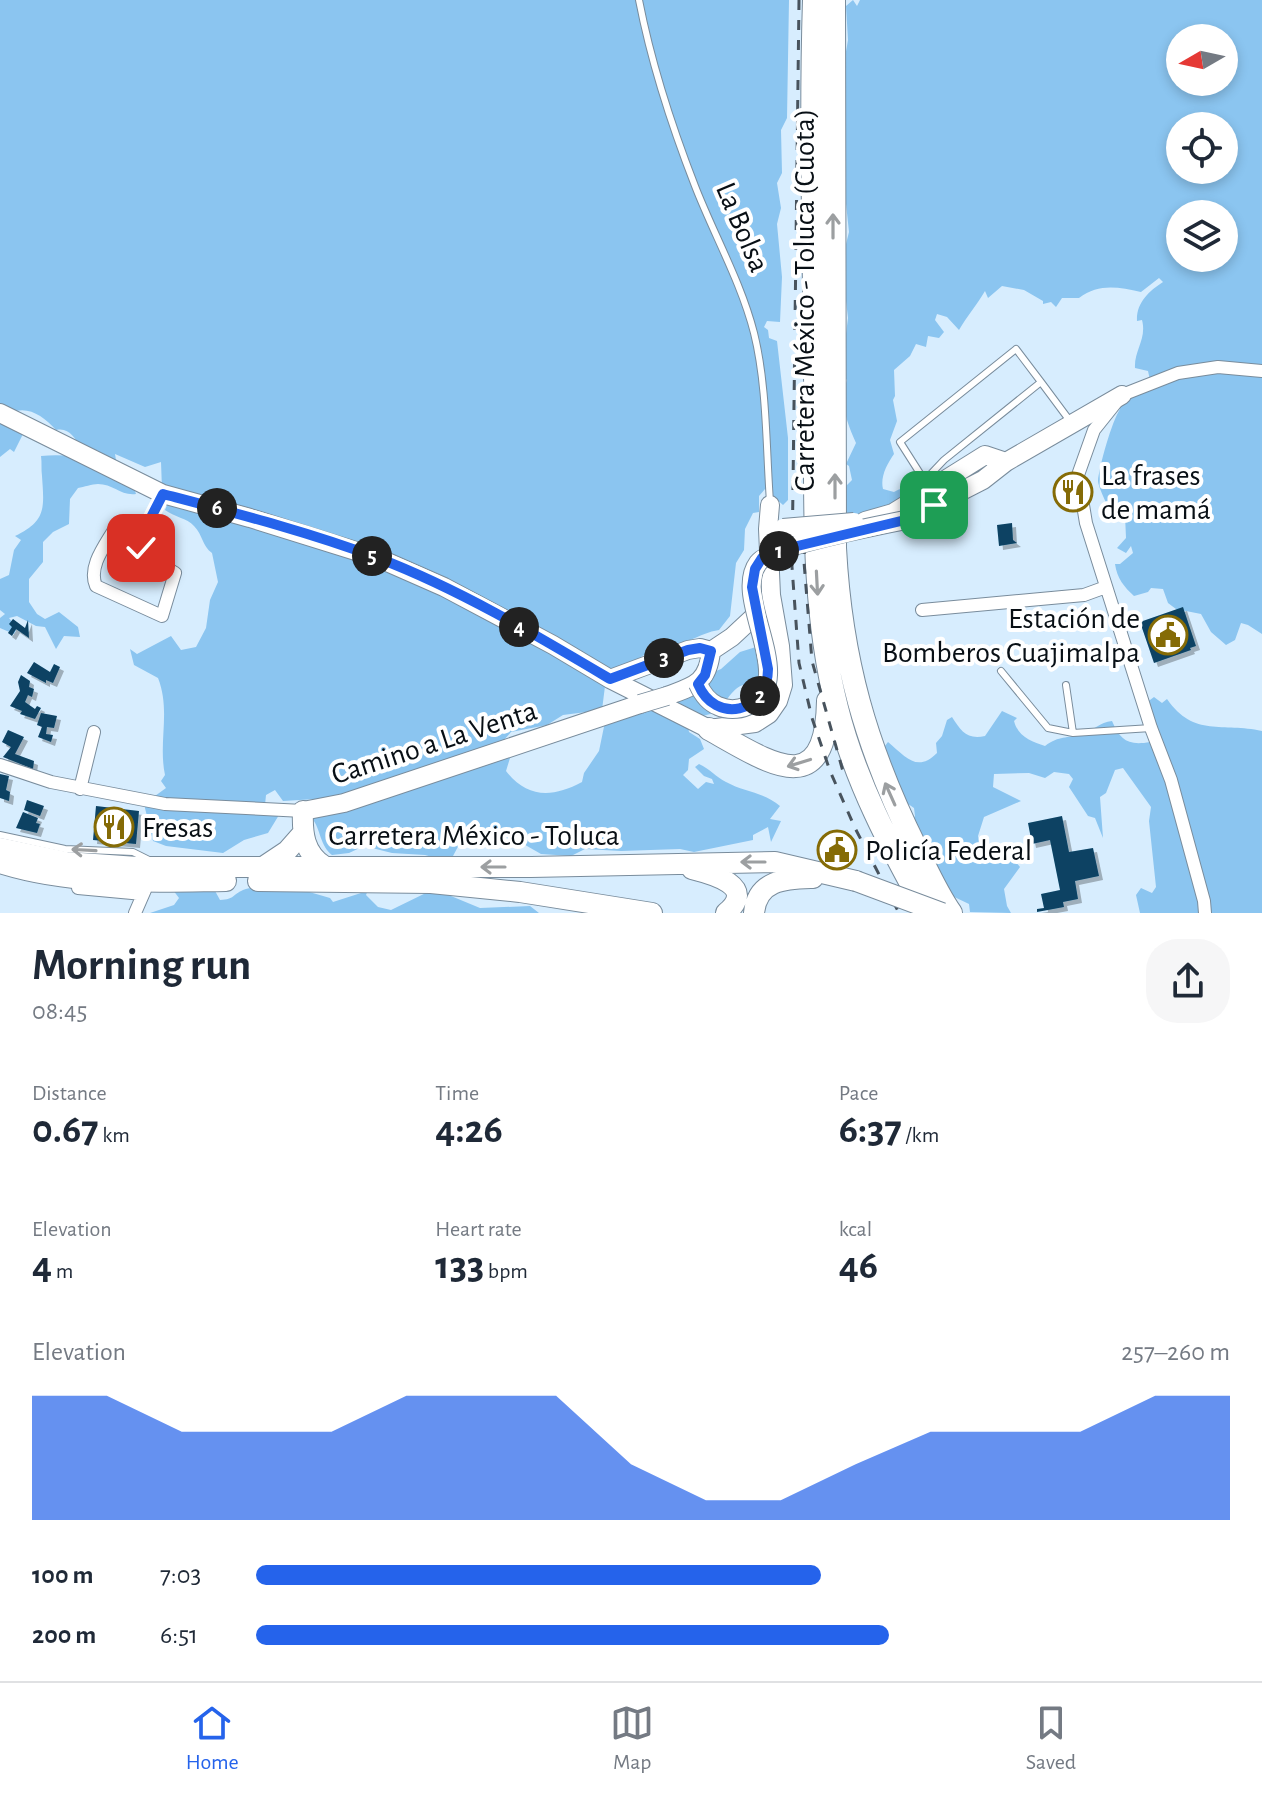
<!DOCTYPE html>
<meta charset="utf-8">
<style>
:root{--surface:#fff;--page:#f6f6f7;--text:#1f2937;--muted:#747a83;--line:#e0e1e3;--accent:#2563eb}
body{margin:0;font-family:"Alegreya Sans",sans-serif;background:var(--page);color:var(--text);height:100vh;display:flex;flex-direction:column;font-size:30px;white-space:nowrap}
*{box-sizing:border-box;margin:0}
p{font-size:26px;color:var(--muted)}
.icon{flex:none;width:44px;height:44px;fill:none;stroke:currentColor;stroke-width:2;stroke-linecap:round;stroke-linejoin:round}
.map{position:relative;height:913px;overflow:hidden}
.drawer{display:flex;flex-direction:column;background:var(--surface);flex:1}
.drawer>*{flex:none}
.needle{width:52px;rotate:261deg}
.tools{position:absolute;left:1166px;top:24px;display:grid;gap:16px}
.tools a{display:grid;place-items:center;width:72px;height:72px;border-radius:50%;background:var(--surface);box-shadow:0 4px 12px #0003;font-size:40px}
.pin{position:absolute;display:grid;place-items:center;width:68px;height:68px;color:#fff;margin:-34px;border-radius:16px;box-shadow:0 4px 12px #0006}
.km{position:absolute;width:40px;height:40px;margin:-20px;border-radius:50%;background:#222;color:#fff;font-size:22px;line-height:40px;text-align:center}
.round{display:grid;place-items:center;flex:none;width:84px;height:84px;border-radius:32px;background:var(--page)}
.headline{display:flex;align-items:center;justify-content:space-between;height:136px;padding:0 32px}
h1{font-size:44px;font-weight:700;line-height:60px}
.stats{display:grid;grid-template-columns:repeat(3,1fr);gap:12px;height:136px;padding:8px 32px}
.stats div{display:grid;align-content:center}
.stats b{font-size:40px;font-weight:700}
.stats small{font-size:22px;font-weight:400}
.stats p{font-size:22px}
.chart{height:224px;padding:16px 32px}
.chart p{display:flex;justify-content:space-between}
.chart svg{width:100%;height:144px;margin-top:8px;fill:var(--accent);opacity:.7}
ul{padding:0 32px;list-style:none;font-size:26px}
li{display:grid;grid-template-columns:128px 96px 1fr;align-items:center;height:60px}
li i{height:20px;border-radius:10px;background:var(--accent)}
.tab-bar{display:flex;justify-content:space-around;align-items:center;height:112px;border-top:2px solid var(--line);background:var(--surface);font-size:22px;color:var(--muted)}
.tab-bar a{display:grid;justify-items:center;gap:4px}
.tab-bar .current{color:var(--accent)}
.map>svg:first-child{display:block}
.green{fill:#8bc5f0;fill-rule:evenodd}
.building{fill:#094264;filter:url(#shadow)}
.lines{fill:none;stroke-linecap:round;stroke-linejoin:round}
.lane-casing{stroke:#798c9c;stroke-width:8}
.street-casing{stroke:#798c9c;stroke-width:14}
.secondary-casing{stroke:#798c9c;stroke-width:20}
.primary-casing{stroke:#798c9c;stroke-width:22}
.highway-casing{stroke:#798c9c;stroke-width:24}
.lane{stroke:#fff;stroke-width:6}
.street{stroke:#fff;stroke-width:12}
.secondary{stroke:#fff;stroke-width:18}
.primary{stroke:#fff;stroke-width:20}
.highway{stroke:#fff;stroke-width:22}
.rail{stroke:#48535d;stroke-width:3;stroke-dasharray:10 10;stroke-linecap:butt}
.secondary-bridge-casing{stroke:#798c9c;stroke-width:20;stroke-linecap:butt}
.primary-bridge-casing{stroke:#798c9c;stroke-width:22;stroke-linecap:butt}
.secondary-bridge{stroke:#fff;stroke-width:18}
.primary-bridge{stroke:#fff;stroke-width:20}
.oneway{stroke:#9c9fa1}
.route-casing{stroke:#fff;stroke-width:16}
.route{stroke:#2563eb;stroke-width:10}
.labels{text-anchor:middle;stroke-width:8;stroke-linejoin:round;paint-order:stroke}
.street-label{font-size:30px;fill:#080f15;stroke:#fff}
.poi-label{font-size:30px;fill:#080f15;stroke:#fff;text-anchor:start}
</style>
<div class="map">
<svg width="1262" height="913" viewBox="0 0 1262 913">
<defs>
<filter id="shadow"><feDropShadow dx="4" dy="4" stdDeviation="0" flood-color="#0004"/></filter>
</defs>
<rect width="100%" height="100%" fill="#d7edfe"/>
<path class="green" d="M0 0H789L787 118 781 130 782 173 777 183 781 208 777 224 782 277 780 322 767 321 764 327 768 330 769 338 777 341 788 438V500L783 505 765 489 759 496V512L753 513 745 529 744 550 736 563 730 616 719 630C698 633 683 648 661 647L657 655 649 652 631 663 605 686 602 710 563 715 547 725 511 732 503 741 510 758 506 771C527 798 552 798 582 782L584 773 599 751 606 717 721 669 740 652 756 647 762 681C733 684 734 691 718 712L687 720 689 732 700 739 704 749 689 759 688 770 683 775 698 789 706 782 714 784 712 779 704 776 695 767 699 764C710 769 716 777 726 782 744 792 764 792 780 806L770 819 781 821 771 842 768 827 753 835V840L694 852 680 849 621 851 585 849 571 856 541 854 520 842 504 837C491 847 477 843 462 839L453 856 436 858 425 855 392 853 364 846 349 853 332 855C320 846 321 830 312 818L316 799 283 801 275 790 266 795 265 805 279 815 268 833 244 840 223 853 166 846 153 841 144 804 166 788 161 781 165 775C158 742 171 711 158 678L134 665 130 649 137 654 171 636 181 650 196 647 206 628 210 600 218 582 212 553C202 546 203 535 194 526 187 518 174 517 165 510L174 488 162 489 161 462 145 467 115 454 118 472 130 476 136 494C121 496 113 484 98 484 92 484 84 487 78 488L70 499 69 524 53 532 43 542V562L29 579V602L37 614 45 619 59 612 78 627 80 637 64 636 56 649 45 627 36 626 17 616 9 618 17 628 14 634 0 628V618L5 614 0 610V579L9 575 14 550 21 540 15 536C47 521 44 507 42 476 41 469 42 463 41 456 59 454 76 457 95 455L99 451 81 448C75 438 69 427 56 430 43 416 28 405 10 413L24 432 14 452 10 449 0 457Z
M853 0 857 6 860 0H1262V634L1248 625 1241 623 1235 640 1226 645 1211 632 1201 614 1176 609 1168 603 1163 589 1151 588 1148 592 1134 596C1124 587 1117 578 1115 564H1120L1133 553 1131 546 1126 553 1117 548 1126 538 1125 515 1110 510C1107 505 1098 486 1098 481 1099 467 1112 421 1120 409L1118 402 1150 380 1148 371 1135 368C1134 350 1147 339 1142 320L1137 321C1136 303 1149 291 1163 282L1159 278 1141 292C1118 287 1099 283 1079 298H1062L1056 307 1051 302 1043 304V301L1024 290 1002 286 988 298 985 291C977 305 967 316 959 330L947 317 937 314 935 320 944 332 939 338 928 336 926 347 916 344 910 356 894 370 895 396 893 400 897 421 890 440 894 454C887 464 880 477 883 489L894 492C906 486 917 482 930 489L868 520 844 514 843 489 852 480 849 466 846 464 856 443C847 423 839 402 847 380L841 373 848 318 843 275 844 252 849 232 842 166 844 63 848 40 846 6ZM1180 38H1224V82H1180ZM1180 126H1224V170H1180ZM1180 214H1224V258H1180Z
M1154 697 1162 703 1167 699C1194 738 1223 722 1262 731V913H1140L1136 895 1141 888 1152 893 1156 887 1149 821 1151 807 1123 768 1115 770 1106 793 1100 797 1103 838 1095 818 1088 816 1069 787 1073 779 1069 774 1054 772 1045 778 1029 773 994 774 993 787 1021 801 984 817 978 836 980 846 1010 855 1020 867 1004 889 1007 906 1011 913 970 912 969 904 946 893 910 828 915 816 914 808 889 791 878 755 888 742C906 757 917 773 937 753L936 743 942 736 947 720 952 717C961 731 967 740 985 736L1002 711 1017 718 1014 721C1018 737 1032 742 1045 746 1060 735 1066 739 1082 734 1093 731 1100 722 1112 721 1120 740 1128 746 1150 742L1153 723 1146 703Z
M292 887 330 898 333 902 361 893 369 887 366 895 378 907 391 910 434 889 480 908 530 906 539 913H150L174 905 179 898 173 890 214 889 220 900C235 899 232 895 243 890 255 884 277 890 289 892Z"/>
<path class="building" d="M1012 523 1013 540 1017 543 999 546 997 525Z
M1183 607 1196 646 1190 648 1191 650 1154 663 1140 622Z
M13 619 25 628 28 620 29 638 16 629 12 636 8 633 12 627 9 624Z
M34 662 50 672 54 664 60 667 53 683 46 680V683L27 673Z
M21 675 30 681 29 687 34 689 32 697 28 695 25 702 35 709 37 706 41 708 35 719 20 714 22 711 10 706 20 691 18 682Z
M41 713 57 716 54 728 47 727 46 734 53 735 51 742 38 737 42 727 37 725Z
M8 730 24 737 15 754 34 761 33 769 3 757 11 747 2 742Z
M0 774 9 776 6 790 10 792 9 801 0 798Z
M27 800 44 806 40 816 24 810Z
M96 806 139 811 136 844 93 840Z
M23 812 38 818 36 823 40 824 37 833 16 828Z
M1062 816 1069 852 1093 848 1099 876 1075 881 1078 899 1063 902 1064 907 1037 912V909L1044 908 1041 894 1060 890 1050 840 1032 844 1028 823Z"/>
<g class="lines">
<defs>
<path id="lane" d="M639 0C651 62 672 127 695 186 714 235 741 282 754 333 767 385 766 447 770 502
M1041 382 1070 421
M926 479 944 460 1041 382 1016 349 900 442 928 486
M1001 671 1048 728 1073 733 1151 728
M1066 685 1073 733
M0 835 65 849 133 852 149 860"/>
<path id="street" d="M145 529 118 523C108 542 87 565 96 586L162 616 175 573 143 554 141 541 163 494
M922 610 1084 595 1106 587
M0 765 51 782 165 804 303 811
M80 789 94 732
M78 888 143 894
M135 913 145 890
M1205 913 1204 901 1171 780 1151 728 1086 523 1078 475 1094 430 1122 395 1178 373 1218 367 1262 371"/>
<path id="secondary" d="M0 413 163 494 250 518 378 558 444 587 553 645 610 679 709 729 755 723 769 714 778 701 783 685 780 646 771 595
M937 485 985 455 1006 462
M905 520 983 480 1006 462 1122 395
M865 521 893 513 922 495
M610 679 688 650 700 648 711 651
M667 696C694 686 708 683 711 651L732 637 761 610 771 595 768 529 770 505
M303 811 344 803 640 704"/>
<path id="primary" d="M303 811C302 833 304 853 324 866
M0 848 66 862 137 867H531L775 862 856 881
M0 863C73 886 151 882 226 881
M263 867 287 851 302 834
M692 869C712 874 758 886 726 913
M258 881 431 883 520 892 652 913
M754 913C757 879 786 879 813 878"/>
<path id="highway" d="M814 0C810 123 814 247 815 370 816 483 809 597 837 708 855 781 891 848 927 913
M834 0 835 548C841 660 866 747 916 848 927 870 937 893 951 913
M709 729C767 761 826 805 828 701"/>
</defs>
<use href="#lane" class="lane-casing"/>
<use href="#street" class="street-casing"/>
<use href="#secondary" class="secondary-casing"/>
<use href="#primary" class="primary-casing"/>
<use href="#highway" class="highway-casing"/>
<use href="#lane" class="lane"/>
<use href="#street" class="street"/>
<use href="#secondary" class="secondary"/>
<use href="#primary" class="primary"/>
<use href="#highway" class="highway"/>
<path class="rail" d="M799 0 792 567 799 663 812 718 830 771 855 828 899 913
M805 524 804 562 812 661 844 775"/>
<defs>
<path id="secondary-bridge" d="M922 495 937 485
M783 528 854 522
M698 684C702 693 708 702 718 706 727 710 738 710 747 706 801 682 731 599 758 563 771 545 878 526 905 520
M640 704 667 696"/>
<path id="primary-bridge" d="M856 881 942 913"/>
</defs>
<use href="#secondary-bridge" class="secondary-bridge-casing"/>
<use href="#primary-bridge" class="primary-bridge-casing"/>
<use href="#secondary-bridge" class="secondary-bridge"/>
<use href="#primary-bridge" class="primary-bridge"/>
</g>
<defs><path id="oneway-shaft" d="M-6 0H5M1.5-3L5.5 0L1.5 3" fill="none" stroke-width="1.6" stroke-linecap="round" stroke-linejoin="round" transform="scale(2)"/></defs>
<g class="oneway">
<use href="#oneway-shaft" transform="translate(833 226) rotate(-90)"/>
<use href="#oneway-shaft" transform="translate(835 486) rotate(-90)"/>
<use href="#oneway-shaft" transform="translate(817 583) rotate(87)"/>
<use href="#oneway-shaft" transform="translate(799 763) rotate(163)"/>
<use href="#oneway-shaft" transform="translate(890 794) rotate(-114)"/>
<use href="#oneway-shaft" transform="translate(84 850) rotate(-177)"/>
<use href="#oneway-shaft" transform="translate(753 862) rotate(180)"/>
<use href="#oneway-shaft" transform="translate(493 867) rotate(180)"/>
</g>
<g class="lines">
<defs>
<path id="route" d="M141 548 145 529 163 494C235 513 309 532 378 558 459 589 536 635 610 679L688 650 700 648 711 651 705 675 698 684C715 725 768 713 768 669L752 587 755 569 762 558 785 549 905 520 934 505"/>
</defs>
<use href="#route" class="route-casing"/>
<use href="#route" class="route"/>
</g>
<defs>
<symbol id="restaurant-ring" viewBox="-11 -11 22 22"><circle r="9.5" fill="#fff" stroke="#856b06" stroke-width="1.5"/><path d="M-5-6h1v4h1v-4h1v4h1v-4h1v5L-1.5 .5V6h-2V.5L-5-1ZM5-6V6H3V1.5H1.5Q1.5-4 5-6Z" fill="#856b06"/></symbol>
<symbol id="civic-ring" viewBox="-11 -11 22 22"><circle r="9.5" fill="#fff" stroke="#856b06" stroke-width="1.5"/><path d="M-.6-6.5H3V-4.5H.6V-3L4-1V1h2V6H-6V1h2V-1L-.6-3ZM-1.2 2.5V6h2.4V2.5Z" fill="#856b06"/></symbol>
</defs>
<g fill-rule="evenodd">
<use href="#restaurant-ring" x="1051" y="470" width="44" height="44"/>
<use href="#civic-ring" x="1146" y="613" width="44" height="44"/>
<use href="#restaurant-ring" x="92" y="805" width="44" height="44"/>
<use href="#civic-ring" x="815" y="828" width="44" height="44"/>
</g>
<g class="labels">
<g class="street-label">
<text transform="translate(743 227) rotate(67)" y="10">La Bolsa</text>
<text transform="translate(804 300) rotate(-90)" y="10">Carretera México - Toluca (Cuota)</text>
<text transform="translate(434 742) rotate(-18)" y="10">Camino a La Venta</text>
<text x="474" y="845">Carretera México - Toluca</text>
</g>
<g class="poi-label">
<text x="1101" y="485">La frases<tspan x="1101" dy="34">de mamá</tspan></text>
<text x="1140" y="628" text-anchor="end">Estación de<tspan x="1140" dy="34">Bomberos Cuajimalpa</tspan></text>
<text x="142" y="837">Fresas</text>
<text x="865" y="860">Policía Federal</text>
</g>
</g>
</svg>
<div class="tools">
<a><svg class="needle" viewBox="-14 -14 28 28"><path d="M0-13l5 13h-10z" fill="#e53935"/><path d="M0 13l5-13h-10z" fill="#747a83"/></svg></a>
<a><svg class="icon" aria-label="locate" viewBox="0 0 24 24"><circle cx="12" cy="12" r="6"/><path d="M12 2v4M12 18v4M2 12h4M18 12h4"/></svg></a>
<a><svg class="icon" aria-label="layers" viewBox="0 0 24 24"><path d="M12 4l9 5-9 5-9-5zM3 14l9 5 9-5"/></svg></a>
</div>
<div class="pin" style="left:934px;top:505px;background:#1e9e55"><svg class="icon" aria-label="arrive" viewBox="0 0 24 24"><path d="M6 21V4h12l-3 4 3 4H6"/></svg></div>
<div class="pin" style="left:141px;top:548px;background:#d93025"><svg class="icon" aria-label="check" viewBox="0 0 24 24"><path d="M5 12l5 5 9-10"/></svg></div>
<b class="km" style="left:779px;top:551px">1</b>
<b class="km" style="left:760px;top:696px">2</b>
<b class="km" style="left:664px;top:658px">3</b>
<b class="km" style="left:519px;top:627px">4</b>
<b class="km" style="left:372px;top:556px">5</b>
<b class="km" style="left:217px;top:508px">6</b>
</div>
<section class="drawer">
<div class="headline"><div><h1>Morning run</h1><p>08:45</p></div><a class="round"><svg class="icon" aria-label="share" viewBox="0 0 24 24"><path d="M12 15V3M7 8l5-5 5 5M5 13v7h14v-7"/></svg></a></div>
<div class="stats">
<div><p>Distance</p><b>0.67<small> km</small></b></div>
<div><p>Time</p><b>4:26</b></div>
<div><p>Pace</p><b>6:37<small> /km</small></b></div>
</div>
<div class="stats">
<div><p>Elevation</p><b>4<small> m</small></b></div>
<div><p>Heart rate</p><b>133<small> bpm</small></b></div>
<div><p>kcal</p><b>46</b></div>
</div>
<div class="chart"><p><span>Elevation</span>257–260 m</p>
<svg viewBox="0 0 160 44" preserveAspectRatio="none"><path d="M0 44V6L10 6L20 17L30 17L40 17L50 6L60 6L70 6L80 27L90 38L100 38L110 27L120 17L130 17L140 17L150 6L160 6V44z"/></svg>
</div>
<ul>
<li><b>100 m</b>7:03<i style="width:58%"></i></li>
<li><b>200 m</b>6:51<i style="width:65%"></i></li>
</ul>
</section>
<nav class="tab-bar">
<a class="current"><svg class="icon" aria-label="home" viewBox="0 0 24 24"><path d="M3 11l9-7 9 7M6 9v11h12V9"/></svg>Home</a>
<a><svg class="icon" aria-label="map" viewBox="0 0 24 24"><path d="M3 6l6-2 6 2 6-2v14l-6 2-6-2-6 2zM9 4v14M15 6v14"/></svg>Map</a>
<a><svg class="icon" aria-label="saved" viewBox="0 0 24 24"><path d="M7 4h10v16l-5-4-5 4z"/></svg>Saved</a>
</nav>
